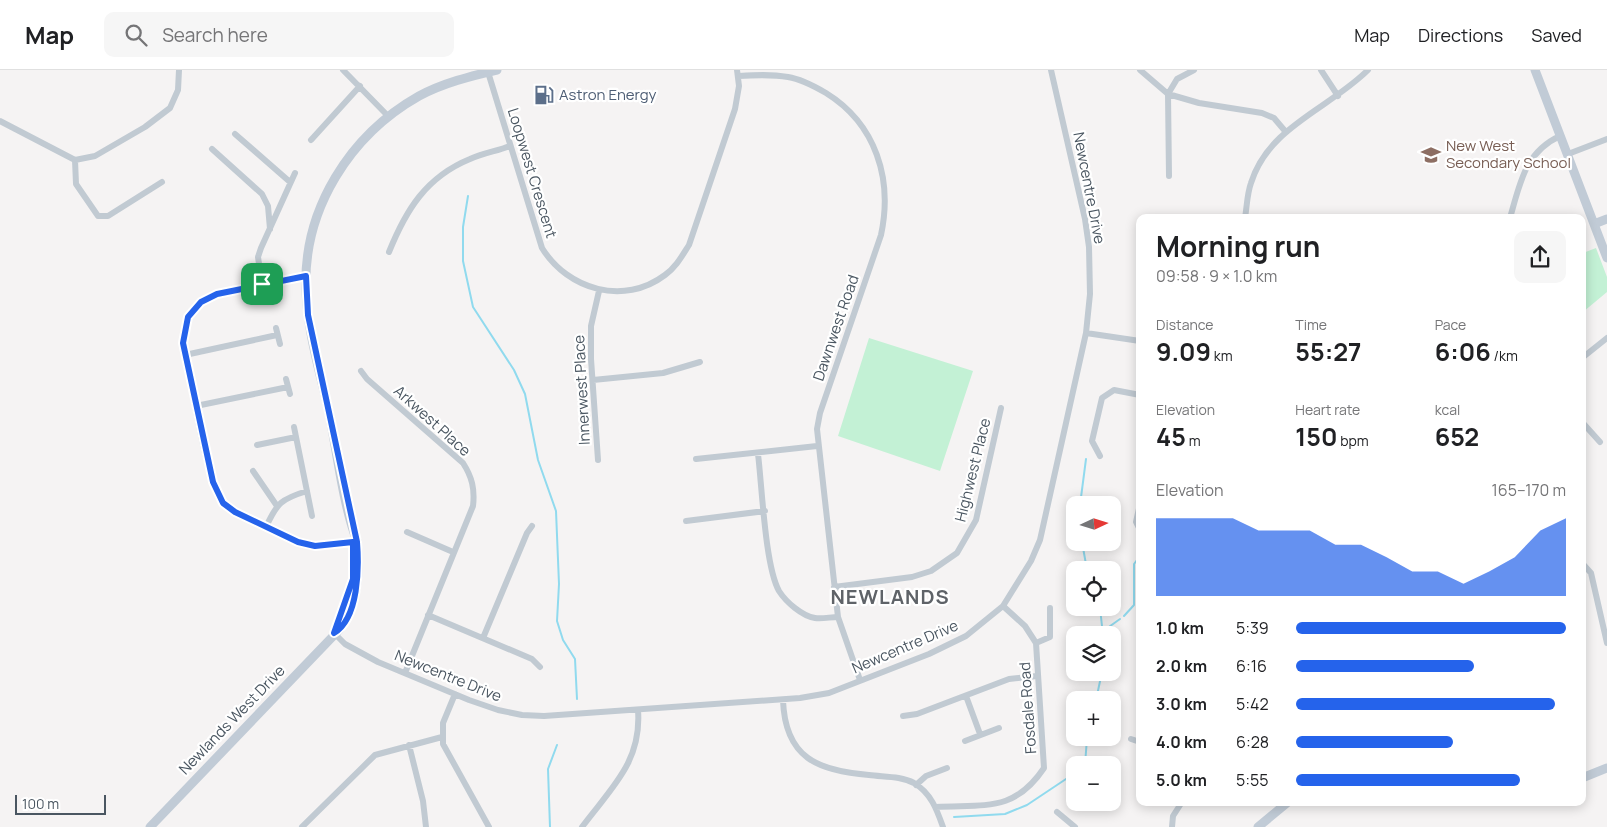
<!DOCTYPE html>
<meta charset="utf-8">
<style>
:root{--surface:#fff;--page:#f6f6f6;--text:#202124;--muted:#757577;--line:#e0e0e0;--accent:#2563eb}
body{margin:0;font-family:Manrope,sans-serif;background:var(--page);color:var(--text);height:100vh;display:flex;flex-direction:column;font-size:19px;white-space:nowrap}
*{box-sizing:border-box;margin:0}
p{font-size:16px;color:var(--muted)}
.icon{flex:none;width:28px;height:28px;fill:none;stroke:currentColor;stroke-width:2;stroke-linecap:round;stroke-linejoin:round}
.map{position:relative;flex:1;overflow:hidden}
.side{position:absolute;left:1136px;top:144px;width:450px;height:592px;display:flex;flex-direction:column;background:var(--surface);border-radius:10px;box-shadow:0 2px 12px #0003}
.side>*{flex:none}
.needle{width:32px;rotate:86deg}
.buttons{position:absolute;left:1066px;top:426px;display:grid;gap:10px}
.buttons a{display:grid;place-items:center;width:55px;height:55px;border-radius:10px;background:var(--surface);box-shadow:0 2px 12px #0003;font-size:25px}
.scale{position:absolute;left:15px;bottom:12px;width:91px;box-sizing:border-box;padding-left:5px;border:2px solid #4a5661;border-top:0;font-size:14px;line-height:18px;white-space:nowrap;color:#4a5661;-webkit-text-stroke:4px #fff;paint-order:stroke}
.pin{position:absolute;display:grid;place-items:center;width:42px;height:42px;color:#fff;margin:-21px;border-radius:10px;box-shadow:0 2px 8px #0006}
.round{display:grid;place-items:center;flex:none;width:52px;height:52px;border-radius:10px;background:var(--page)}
.head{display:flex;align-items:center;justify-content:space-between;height:85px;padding:0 20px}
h1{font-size:28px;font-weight:700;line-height:38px}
.figures{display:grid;grid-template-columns:repeat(3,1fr);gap:8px;height:85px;padding:5px 20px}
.figures div{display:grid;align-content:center}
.figures b{font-size:25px;font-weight:700}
.figures small{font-size:14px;font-weight:400}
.figures p{font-size:14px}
.chart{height:140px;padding:10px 20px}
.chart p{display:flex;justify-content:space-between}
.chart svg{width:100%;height:90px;margin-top:5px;fill:var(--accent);opacity:.7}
ul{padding:0 20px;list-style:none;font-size:16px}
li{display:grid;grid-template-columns:80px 60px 1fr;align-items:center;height:38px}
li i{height:12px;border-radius:6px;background:var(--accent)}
header{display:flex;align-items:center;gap:30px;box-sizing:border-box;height:70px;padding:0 25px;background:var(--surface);border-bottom:1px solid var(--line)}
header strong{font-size:24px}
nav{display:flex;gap:28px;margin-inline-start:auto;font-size:18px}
.search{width:350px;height:45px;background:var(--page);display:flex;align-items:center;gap:12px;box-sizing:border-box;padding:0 18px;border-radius:10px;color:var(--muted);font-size:19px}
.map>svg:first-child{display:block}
.green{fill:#c3f1d5}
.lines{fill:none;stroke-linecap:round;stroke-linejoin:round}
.stream{stroke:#90daee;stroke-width:2}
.street{stroke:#c1cad2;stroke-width:6}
.secondary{stroke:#c1cbd6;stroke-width:9}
.route-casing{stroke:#fff;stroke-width:10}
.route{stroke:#2563eb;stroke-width:6}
.labels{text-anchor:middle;stroke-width:4.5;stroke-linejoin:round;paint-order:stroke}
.service-label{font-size:15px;fill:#4e5e75;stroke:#fff;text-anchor:start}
.education-label{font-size:15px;fill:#785e54;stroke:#fff;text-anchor:start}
.street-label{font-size:15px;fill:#4a5661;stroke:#fff}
.district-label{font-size:20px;font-weight:bold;letter-spacing:1px;fill:#5f6368;stroke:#fff}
</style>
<header>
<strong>Map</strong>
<div class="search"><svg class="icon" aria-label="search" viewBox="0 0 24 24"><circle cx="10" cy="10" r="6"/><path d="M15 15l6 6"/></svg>Search here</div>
<nav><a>Map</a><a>Directions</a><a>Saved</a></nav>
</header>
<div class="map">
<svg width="1607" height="757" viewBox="0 0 1607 757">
<rect width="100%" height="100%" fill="#f5f3f3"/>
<path class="green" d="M1596 178 1607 207V222L1583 242V183Z
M869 268 973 301 940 401 838 366Z"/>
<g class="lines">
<path class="stream" d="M468 126 463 157V191L473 237 514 300 525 324 538 390 556 441 559 514 557 551 563 570 575 589 577 629
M1080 435 1086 389
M1082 472 1087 500
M1100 538 1103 565
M1124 546 1134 535V494L1140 486
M1103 559H1106L1120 549
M1096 630 1102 602
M1085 695 1087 668
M954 747 1005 744 1027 735 1075 703
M550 757 548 699 557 675"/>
<path class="street" d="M343 0 388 46
M1140 0 1168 24 1199 33 1262 43 1274 48 1285 61
M1321 0 1338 26
M488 2 542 178C568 220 624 236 665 205 676 197 682 186 689 175L735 39 739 16 737 0
M738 6C755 5 771 4 788 7 801 9 814 16 826 23 876 54 893 109 881 165L820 343 817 359 838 547 860 610
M0 51 75 90 95 86 145 57 170 38 178 20 179 0
M235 64 290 112
M311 70 360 16
M212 79 262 124 268 136 270 159
M1568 84 1607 69
M75 90 76 114 98 146H108L162 112
M1169 106 1168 24 1177 9 1194 0
M1245 148C1247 136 1247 124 1251 113 1269 56 1329 39 1368 0
M1510 148C1520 113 1525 82 1560 66
M389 182C406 140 426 107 470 89 483 83 497 81 510 76
M306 206C284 210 262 213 241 218 201 228 177 238 185 285 191 312 208 417 222 433 235 446 257 453 273 461 307 476 320 479 357 471
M262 214 258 187 261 178 295 103
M276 258 280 274
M1086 263 1140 271
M185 285 277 265
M1582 288 1607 268
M361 301 367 309 463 393C472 407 475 419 473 436L405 603
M286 309 290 324
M593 310 663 303 700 292
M196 336 288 317
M1582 352 1600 372
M294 357 312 446
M257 375 296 367
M758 384C762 416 765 496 779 521 786 532 802 546 815 548 822 549 831 547 838 547
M1100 386 1092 371 1102 328 1114 320 1140 325
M696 389 817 376
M598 390 591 289V256L599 221
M253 401 277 436
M1140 434 1136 452 1140 460
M686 451 765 441
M266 457C277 433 281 429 307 421
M407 462 453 482
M1582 493 1591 503 1607 573
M834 517 912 507 931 501 957 483 976 450 1001 338
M428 545 532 589 540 597
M334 563 345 574 378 592 469 630 498 640 522 645 544 646 800 628 829 623 929 584 966 566 1003 536 1031 491 1040 470 1086 263 1090 224 1089 177 1085 149 1051 0
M483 568 527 463 532 456
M1036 573 1050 567V538
M455 624 443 653V674L489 757
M966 626 980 664
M783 630C785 688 818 701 869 705 884 707 901 706 914 713 931 723 937 740 943 757
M903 646 917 644 1009 609 1037 606
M1131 669 1140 672
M965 671 999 658
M409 675 423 731 426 757
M916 715 926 706 947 698
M936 737C984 734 1014 743 1044 698L1036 573 1025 556 1003 536
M1057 742 1075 757
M302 757 375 685 442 667
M582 757C611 718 642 692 638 640
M1172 757 1173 746 1182 732"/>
<path class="secondary" d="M1535 0 1607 188
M1594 154 1607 149
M1582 708 1607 698
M150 757 339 560C358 534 360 503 357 471 343 435 337 382 329 342 320 302 307 260 306 219 303 139 350 65 419 26 443 13 471 6 497 0
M1258 757 1288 732"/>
</g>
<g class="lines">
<defs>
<path id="route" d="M306 206 308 245 357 472C359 497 359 548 334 563L353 509V472L315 476 298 472 235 442 223 433 213 412 183 273 188 247 201 232 217 224Z"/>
</defs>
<use href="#route" class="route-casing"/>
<use href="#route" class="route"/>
</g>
<defs>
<symbol id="fuel-bare" viewBox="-9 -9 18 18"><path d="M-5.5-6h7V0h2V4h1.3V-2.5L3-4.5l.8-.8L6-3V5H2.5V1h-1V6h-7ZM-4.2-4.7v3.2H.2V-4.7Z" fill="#5c6f8a" stroke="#fff" stroke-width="2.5" paint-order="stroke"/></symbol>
<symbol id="school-bare" viewBox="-9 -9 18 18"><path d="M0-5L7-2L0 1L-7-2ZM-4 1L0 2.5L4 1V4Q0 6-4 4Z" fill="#8d6e63" stroke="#fff" stroke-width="2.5" paint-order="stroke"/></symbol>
</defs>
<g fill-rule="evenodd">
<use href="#fuel-bare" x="530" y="11" width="28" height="28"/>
<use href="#school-bare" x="1417" y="71" width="28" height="28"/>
</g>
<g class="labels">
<g class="service-label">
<text x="559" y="30">Astron Energy</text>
</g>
<g class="education-label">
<text x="1446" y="81">New West<tspan x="1446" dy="17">Secondary School</tspan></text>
</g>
<g class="street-label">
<text transform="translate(532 103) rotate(73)" y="5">Loopwest Crescent</text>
<text transform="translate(1089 118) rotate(79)" y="5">Newcentre Drive</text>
<text transform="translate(836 258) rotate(-71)" y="5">Dawnwest Road</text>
<text transform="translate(582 320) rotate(-93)" y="5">Innerwest Place</text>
<text transform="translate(432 351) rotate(42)" y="5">Arkwest Place</text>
<text transform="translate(973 400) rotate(-76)" y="5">Highwest Place</text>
<text transform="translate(905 577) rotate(-23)" y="5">Newcentre Drive</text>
<text transform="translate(448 606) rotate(22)" y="5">Newcentre Drive</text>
<text transform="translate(1028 638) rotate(-94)" y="5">Fosdale Road</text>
<text transform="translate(232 650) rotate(-46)" y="5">Newlands West Drive</text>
</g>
<g class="district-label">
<text x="890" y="534">NEWLANDS</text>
</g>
</g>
</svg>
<div class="buttons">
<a><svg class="needle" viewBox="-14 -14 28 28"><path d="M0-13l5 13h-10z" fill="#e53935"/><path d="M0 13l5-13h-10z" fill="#757577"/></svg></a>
<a><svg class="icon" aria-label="locate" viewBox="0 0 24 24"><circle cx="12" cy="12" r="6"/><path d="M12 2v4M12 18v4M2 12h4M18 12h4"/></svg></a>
<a><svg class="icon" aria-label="layers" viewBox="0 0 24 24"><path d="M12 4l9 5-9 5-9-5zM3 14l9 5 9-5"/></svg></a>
<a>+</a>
<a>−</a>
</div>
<div class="scale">100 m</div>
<div class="pin" style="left:262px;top:214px;background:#1e9e55"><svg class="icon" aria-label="arrive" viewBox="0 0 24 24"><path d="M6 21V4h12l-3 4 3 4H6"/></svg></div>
<section class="side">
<div class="head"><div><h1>Morning run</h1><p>09:58 · 9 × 1.0 km</p></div><a class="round"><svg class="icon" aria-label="share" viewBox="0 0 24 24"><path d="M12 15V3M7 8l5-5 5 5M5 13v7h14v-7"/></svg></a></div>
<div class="figures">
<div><p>Distance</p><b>9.09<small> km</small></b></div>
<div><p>Time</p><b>55:27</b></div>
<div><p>Pace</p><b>6:06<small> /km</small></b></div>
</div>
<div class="figures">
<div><p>Elevation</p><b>45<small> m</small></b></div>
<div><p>Heart rate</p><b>150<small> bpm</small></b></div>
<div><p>kcal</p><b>652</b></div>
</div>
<div class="chart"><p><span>Elevation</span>165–170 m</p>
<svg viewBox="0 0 160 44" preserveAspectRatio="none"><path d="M0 44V6L10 6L20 6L30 6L40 12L50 12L60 12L70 19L80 19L90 25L100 32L110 32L120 38L130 32L140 25L150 12L160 6V44z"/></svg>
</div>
<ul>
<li><b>1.0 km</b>5:39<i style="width:100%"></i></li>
<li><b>2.0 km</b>6:16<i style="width:66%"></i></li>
<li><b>3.0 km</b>5:42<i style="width:96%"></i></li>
<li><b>4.0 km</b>6:28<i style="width:58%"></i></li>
<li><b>5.0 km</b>5:55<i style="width:83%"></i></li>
</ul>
</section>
</div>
